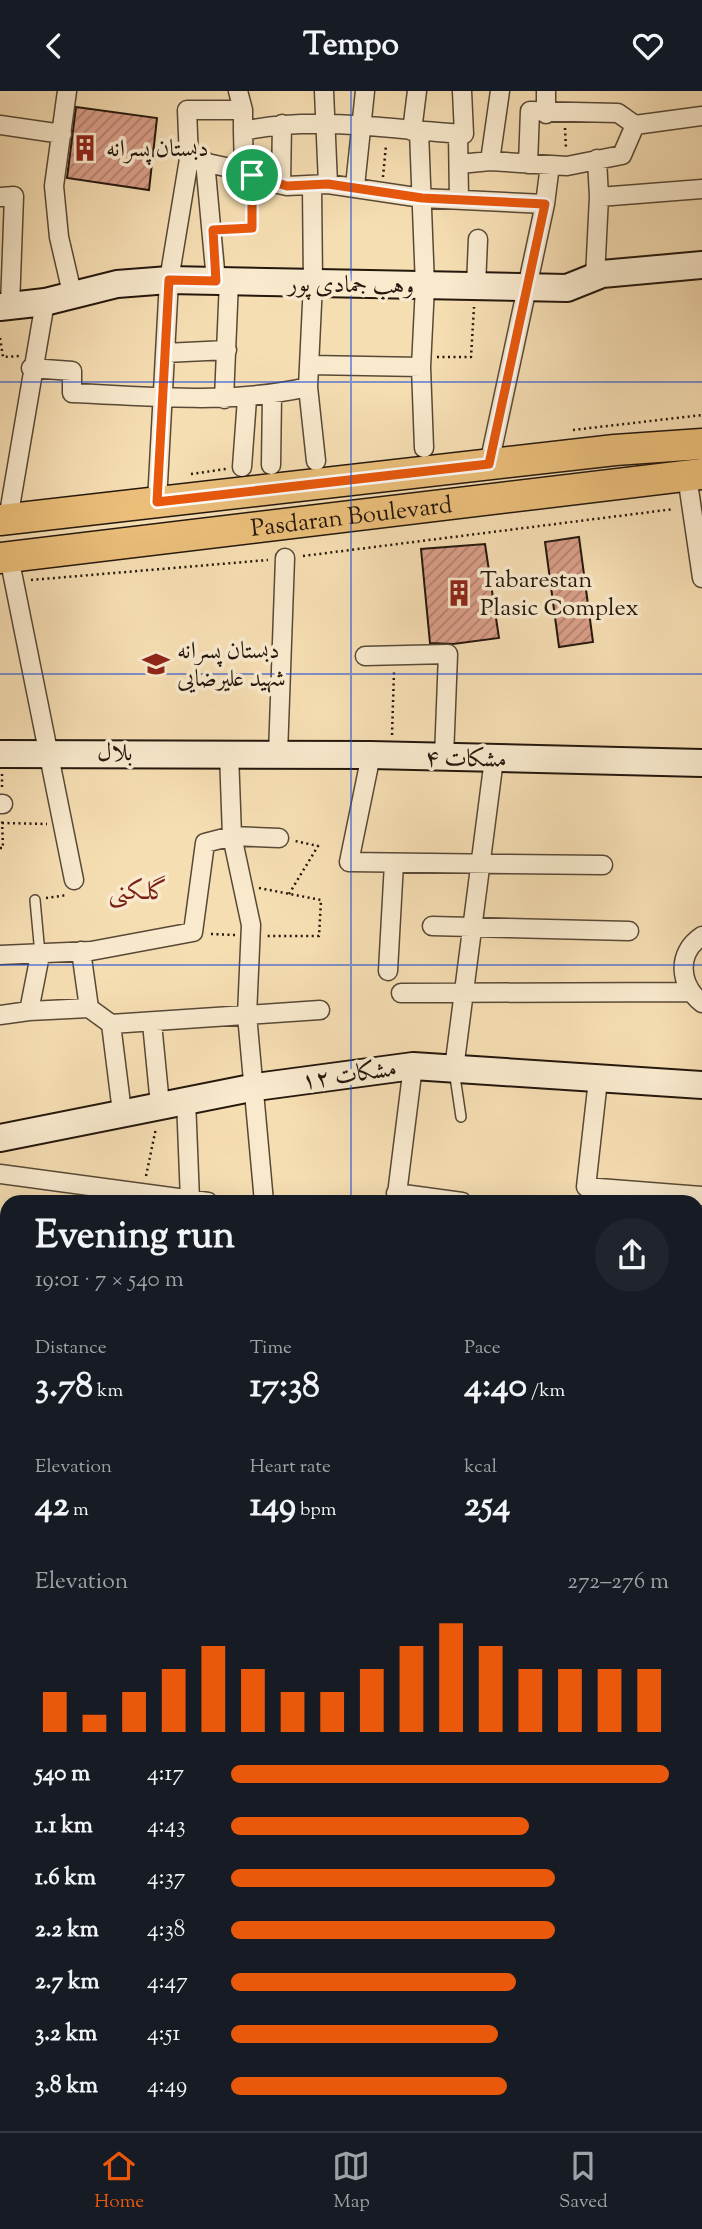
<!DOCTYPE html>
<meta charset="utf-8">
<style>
:root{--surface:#171b24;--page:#20242c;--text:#f1f3f6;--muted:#9ea1a6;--line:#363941;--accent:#ea580c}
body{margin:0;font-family:"Sorts Mill Goudy",Amiri,serif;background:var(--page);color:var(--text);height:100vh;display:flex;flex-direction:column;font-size:26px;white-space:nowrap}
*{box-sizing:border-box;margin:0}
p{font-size:23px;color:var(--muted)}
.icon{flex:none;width:38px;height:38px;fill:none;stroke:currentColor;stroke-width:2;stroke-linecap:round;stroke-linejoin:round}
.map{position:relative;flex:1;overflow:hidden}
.drawer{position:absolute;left:0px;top:1104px;width:704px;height:936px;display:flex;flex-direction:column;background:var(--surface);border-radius:21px 21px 0 0;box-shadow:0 7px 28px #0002}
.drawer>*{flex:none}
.pin{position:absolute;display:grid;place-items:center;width:60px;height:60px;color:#fff;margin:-30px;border:4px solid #fff;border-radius:50%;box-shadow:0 2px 7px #0007}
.round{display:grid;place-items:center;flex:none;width:74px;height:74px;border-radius:37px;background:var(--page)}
.summary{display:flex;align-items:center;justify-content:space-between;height:119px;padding:0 35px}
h1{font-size:38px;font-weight:700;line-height:52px}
.figures{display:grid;grid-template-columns:repeat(3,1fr);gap:10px;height:119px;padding:7px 35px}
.figures div{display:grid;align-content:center}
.figures b{font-size:35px;font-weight:700}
.figures small{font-size:19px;font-weight:400}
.figures p{font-size:19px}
.chart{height:196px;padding:14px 35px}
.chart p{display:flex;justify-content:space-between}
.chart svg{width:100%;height:126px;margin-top:7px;stroke:var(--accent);stroke-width:6}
ul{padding:0 35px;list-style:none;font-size:23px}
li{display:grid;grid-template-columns:112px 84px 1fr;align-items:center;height:52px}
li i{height:18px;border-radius:9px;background:var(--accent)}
header{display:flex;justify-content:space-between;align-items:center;height:91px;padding:0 35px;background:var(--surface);font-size:32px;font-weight:700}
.dock{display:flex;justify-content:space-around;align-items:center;height:98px;border-top:2px solid var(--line);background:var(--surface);font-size:19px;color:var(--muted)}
.dock a{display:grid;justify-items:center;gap:4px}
.dock .selected{color:var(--accent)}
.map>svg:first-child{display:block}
.water{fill:#a0bab7;stroke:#6e7973;stroke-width:2}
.building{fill:url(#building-hatch);stroke:#24170c;stroke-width:2}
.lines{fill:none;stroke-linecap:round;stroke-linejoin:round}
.lane-casing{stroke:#584936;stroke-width:12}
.street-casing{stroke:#584936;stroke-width:21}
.secondary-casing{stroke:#24170c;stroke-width:30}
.primary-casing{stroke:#24170c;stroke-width:33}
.path{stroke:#24170c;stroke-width:2.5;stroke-dasharray:2 3.5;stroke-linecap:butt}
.lane{stroke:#f9eace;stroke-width:9}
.street{stroke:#f9eace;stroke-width:18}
.secondary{stroke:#f9eace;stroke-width:26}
.primary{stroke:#ebbf7a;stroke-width:30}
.route-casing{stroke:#fff;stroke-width:14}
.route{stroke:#ea580c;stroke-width:9}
.grid{fill:none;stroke:#1d4ed8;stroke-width:2;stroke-opacity:0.55}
.labels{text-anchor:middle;stroke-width:7;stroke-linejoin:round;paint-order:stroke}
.poi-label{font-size:24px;fill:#24170c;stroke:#f9eace;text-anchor:start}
.street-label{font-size:24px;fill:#24170c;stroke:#f9eace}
.neighbourhood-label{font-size:26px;fill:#7a1f14;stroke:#f9eace}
</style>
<header><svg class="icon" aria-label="back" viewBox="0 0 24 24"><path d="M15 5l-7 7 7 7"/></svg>Tempo<svg class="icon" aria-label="heart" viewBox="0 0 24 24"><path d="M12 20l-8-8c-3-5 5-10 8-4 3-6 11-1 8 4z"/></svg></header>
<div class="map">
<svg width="702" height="2040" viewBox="0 0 702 2040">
<defs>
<pattern id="building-hatch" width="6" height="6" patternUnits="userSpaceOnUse" patternTransform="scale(1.75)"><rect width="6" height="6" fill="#db9f8a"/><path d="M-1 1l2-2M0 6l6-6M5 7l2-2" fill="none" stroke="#b1816f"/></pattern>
</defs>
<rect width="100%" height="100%" fill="#f6deb3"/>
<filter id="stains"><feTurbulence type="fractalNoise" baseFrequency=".00286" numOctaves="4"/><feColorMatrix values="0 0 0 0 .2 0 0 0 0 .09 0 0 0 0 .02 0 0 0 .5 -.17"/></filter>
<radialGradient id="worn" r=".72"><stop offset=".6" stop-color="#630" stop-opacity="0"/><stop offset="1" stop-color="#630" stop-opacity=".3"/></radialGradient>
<path class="water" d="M697 1381 702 1382V1419L697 1416Z"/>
<path class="building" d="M76 16 157 27 149 99 67 87Z
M579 446 593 551 559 556 545 451Z
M485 453 499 547 453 553 430 552 421 458Z"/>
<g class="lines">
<defs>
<path id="lane" d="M35 809 40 863
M454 979 461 1026
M6 1300 7 1293"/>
<path id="street" d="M67 0 54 95 59 146 72 202
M238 0 243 19V40C317 24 390 39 464 43L462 0
M324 0 328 93
M546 23V0
M0 34 62 43
M243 40 244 80
M412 40 417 0
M419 40 425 195 421 276 424 357
M458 42 459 109
M189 68 244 80 264 90 287 95 328 93 422 107 545 113
M205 70 216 190
M490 70 500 0
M460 73 490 70 567 75 622 64 635 34 702 25
M528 73 530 20 618 22 635 34
M281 93 282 33
M312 95 313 192 308 296 316 370
M355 95 365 0
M0 106 14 105 10 215
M599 106 702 98
M595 186 599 106 597 68
M476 195 478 148
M165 262 227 259
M310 274 421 276
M31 277 72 280V302C153 305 227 314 308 296
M224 308 229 190
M489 373 545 113 550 74
M271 374 272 304
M242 376 247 308
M687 385 702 487
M157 411 169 189 189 68 187 19H243
M8 428 45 211
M9 466 74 789
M365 565 448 563 444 666
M229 663 232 745 251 834 247 924 264 1111
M278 663 285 467
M371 664 349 771 603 774
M0 713H3
M432 835 629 840
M702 845C676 862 679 894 702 912
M81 860 89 917
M0 864 91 860 193 841 205 752 232 745 279 747
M40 864 29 920 89 917 111 933 320 919
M388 880 394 772
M401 902 691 901
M0 924 29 920
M152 932 160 1014
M111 933 122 1021
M454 978 494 668
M598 989 586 1096 702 1105
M186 1009 190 1109
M0 1083 208 1111
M396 1102 462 1111
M396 1111 413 975
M696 1213 702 1214
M0 1227 7 1228
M0 1438 7 1453
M0 1577 7 1578
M0 1787 7 1786
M0 1871H7
M0 1925 7 1926
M36 2040V2034"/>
<path id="secondary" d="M0 216 45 211 117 193 169 189 567 197 602 183 702 174
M0 663 371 664 702 672
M0 1047 256 996 413 975 702 994
M0 1528 7 1529
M696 1553H702"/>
<g id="primary">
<path d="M0 429 615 359 702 353"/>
<path id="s1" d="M0 467 702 383"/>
</g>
</defs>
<use href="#lane" class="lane-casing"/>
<use href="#street" class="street-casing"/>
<use href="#secondary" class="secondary-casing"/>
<use href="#primary" class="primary-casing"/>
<path class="path" d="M565 37 566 58
M383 86 386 54
M227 138 252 137V102
M0 247 3 266 20 265
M437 266H471L474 216
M573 339 702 324
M191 383 226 378
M303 465 674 418
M31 489 268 469
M392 644 394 581
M2 683V697
M2 732 47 733
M0 757H3L2 728
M259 797 321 809 319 845H267
M289 803 318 755 295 750
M46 807 67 804
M211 843 236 844
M146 1085 156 1037
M696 1781 702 1782
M696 1803 702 1804
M696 1902H702
M696 1992 702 1991
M696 2006H702
M544 2034V2040
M688 2034V2040"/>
<use href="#lane" class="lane"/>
<use href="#street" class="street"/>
<use href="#secondary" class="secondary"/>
<use href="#primary" class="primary"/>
</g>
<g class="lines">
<defs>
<path id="route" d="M252 84 287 95 328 93 422 107 545 113 489 373 157 411 169 189 216 190 213 139 252 137Z"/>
</defs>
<use href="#route" class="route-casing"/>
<use href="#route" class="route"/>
</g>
<path class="grid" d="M351 0V1111M0 291H702M0 583H702M0 874H702M0 1166H7M696 1166H702M0 1457H7M696 1457H702M0 1749H7M696 1749H702M351 2034V2040"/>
<defs>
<symbol id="building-bare" viewBox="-9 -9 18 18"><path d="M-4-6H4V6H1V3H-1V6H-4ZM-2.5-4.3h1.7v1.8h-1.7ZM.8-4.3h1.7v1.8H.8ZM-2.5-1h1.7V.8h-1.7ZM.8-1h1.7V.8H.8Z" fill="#8f2418" stroke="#f9eace" stroke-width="2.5" paint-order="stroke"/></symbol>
<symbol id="school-bare" viewBox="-9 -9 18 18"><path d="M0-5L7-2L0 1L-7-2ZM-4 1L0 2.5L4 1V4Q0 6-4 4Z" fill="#8f2418" stroke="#f9eace" stroke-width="2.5" paint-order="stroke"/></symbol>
</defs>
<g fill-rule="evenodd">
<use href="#building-bare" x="66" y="38" width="38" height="38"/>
<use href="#building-bare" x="440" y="483" width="38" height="38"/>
<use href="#school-bare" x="137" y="554" width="38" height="38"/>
</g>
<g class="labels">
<g class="poi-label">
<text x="106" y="65">دبستان پسرانه</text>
<text x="480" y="496">Tabarestan<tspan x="480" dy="28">Plasic Complex</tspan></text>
<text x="177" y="567">دبستان پسرانه<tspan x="177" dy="28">شهید علیرضایی</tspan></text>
</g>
<g class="street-label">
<text transform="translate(351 193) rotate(1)" y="8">وهب جمادی پور</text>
<text dy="8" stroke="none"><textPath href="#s1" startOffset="354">Pasdaran Boulevard</textPath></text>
<text transform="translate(115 661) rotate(1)" y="8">بلال</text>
<text transform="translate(466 667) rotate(1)" y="8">مشکات ۴</text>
<text transform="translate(349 983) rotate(-8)" y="8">مشکات ۱۲</text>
</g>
<g class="neighbourhood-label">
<text x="138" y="808">گلکنی</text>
</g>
</g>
<rect width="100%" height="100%" filter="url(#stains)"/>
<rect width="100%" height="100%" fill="url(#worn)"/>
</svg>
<div class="pin" style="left:252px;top:84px;background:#1e9e55"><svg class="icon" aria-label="arrive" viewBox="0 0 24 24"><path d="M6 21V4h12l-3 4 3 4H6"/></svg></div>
<section class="drawer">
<div class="summary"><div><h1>Evening run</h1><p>19:01 · 7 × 540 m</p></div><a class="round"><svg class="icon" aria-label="share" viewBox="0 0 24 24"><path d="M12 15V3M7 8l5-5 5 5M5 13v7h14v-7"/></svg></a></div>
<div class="figures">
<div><p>Distance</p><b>3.78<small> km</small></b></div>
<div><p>Time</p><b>17:38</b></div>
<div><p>Pace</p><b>4:40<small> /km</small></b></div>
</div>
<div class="figures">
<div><p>Elevation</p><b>42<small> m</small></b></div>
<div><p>Heart rate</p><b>149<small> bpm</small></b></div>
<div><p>kcal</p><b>254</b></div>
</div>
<div class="chart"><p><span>Elevation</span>272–276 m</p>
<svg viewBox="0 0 160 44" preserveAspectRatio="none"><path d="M5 44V30M15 44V38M25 44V30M35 44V22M45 44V14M55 44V22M65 44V30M75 44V30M85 44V22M95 44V14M105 44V6M115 44V14M125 44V22M135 44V22M145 44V22M155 44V22"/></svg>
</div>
<ul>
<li><b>540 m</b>4:17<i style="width:100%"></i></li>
<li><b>1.1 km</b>4:43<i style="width:68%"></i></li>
<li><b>1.6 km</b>4:37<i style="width:74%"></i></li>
<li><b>2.2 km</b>4:38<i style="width:74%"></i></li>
<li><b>2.7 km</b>4:47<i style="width:65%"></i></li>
<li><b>3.2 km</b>4:51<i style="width:61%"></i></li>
<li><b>3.8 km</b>4:49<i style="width:63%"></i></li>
</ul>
</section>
</div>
<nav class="dock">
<a class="selected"><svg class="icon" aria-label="home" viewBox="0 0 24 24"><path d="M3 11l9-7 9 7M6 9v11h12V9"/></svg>Home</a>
<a><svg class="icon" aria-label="map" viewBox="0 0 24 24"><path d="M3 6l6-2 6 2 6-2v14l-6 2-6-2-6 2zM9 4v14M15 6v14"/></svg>Map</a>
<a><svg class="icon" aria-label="saved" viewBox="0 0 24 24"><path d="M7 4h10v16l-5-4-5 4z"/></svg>Saved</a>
</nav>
